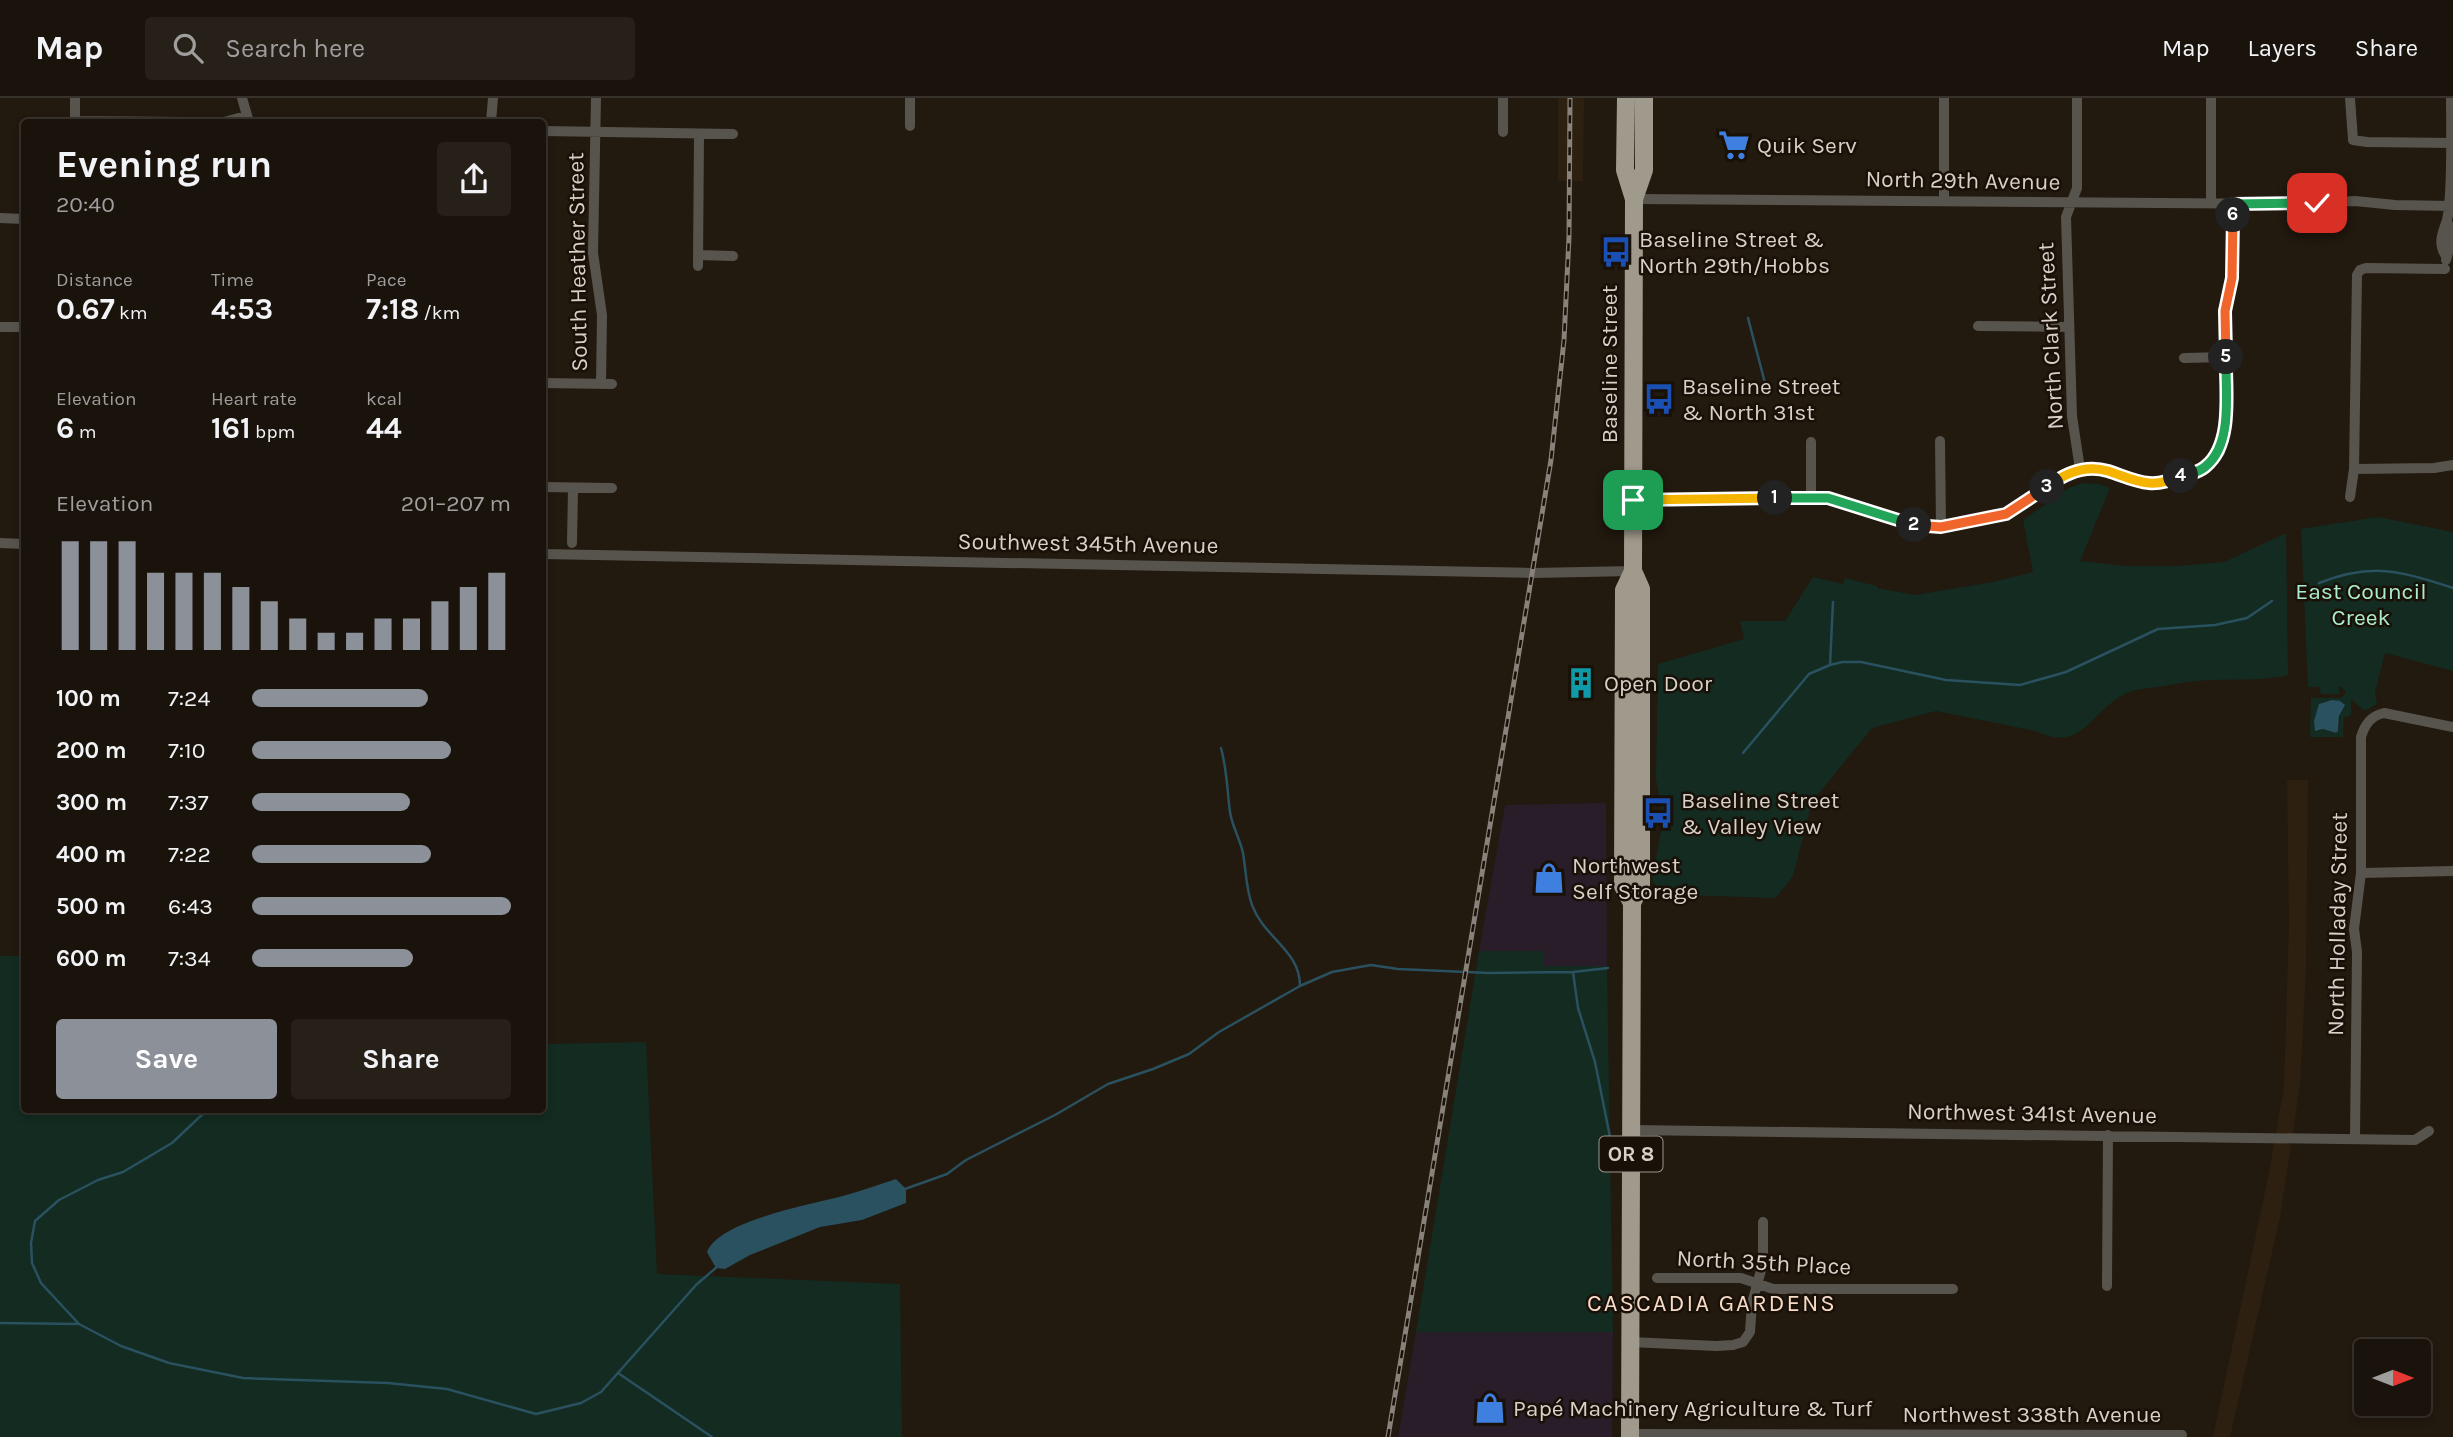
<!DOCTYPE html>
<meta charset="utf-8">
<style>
:root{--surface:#1a130b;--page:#272019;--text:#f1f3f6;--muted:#9f9e9d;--line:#38322c;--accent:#8c9099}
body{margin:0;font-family:Karla,sans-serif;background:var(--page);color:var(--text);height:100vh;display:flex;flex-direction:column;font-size:26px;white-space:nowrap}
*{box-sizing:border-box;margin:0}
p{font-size:23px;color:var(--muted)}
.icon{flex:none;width:38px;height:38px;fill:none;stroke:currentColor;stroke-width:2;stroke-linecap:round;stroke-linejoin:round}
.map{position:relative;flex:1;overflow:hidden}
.side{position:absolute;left:21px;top:21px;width:525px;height:994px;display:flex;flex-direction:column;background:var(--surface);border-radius:7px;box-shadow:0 4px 10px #0003,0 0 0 2px var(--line)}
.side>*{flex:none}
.needle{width:46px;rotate:90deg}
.buttons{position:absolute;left:2354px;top:1241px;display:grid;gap:14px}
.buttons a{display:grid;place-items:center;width:77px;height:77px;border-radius:7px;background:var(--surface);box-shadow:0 4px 10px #0003,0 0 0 2px var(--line);font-size:35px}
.pin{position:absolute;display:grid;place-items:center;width:60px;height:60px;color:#fff;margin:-30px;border-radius:14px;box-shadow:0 4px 10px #0006}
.km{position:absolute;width:35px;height:35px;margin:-18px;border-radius:50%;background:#222;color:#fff;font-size:19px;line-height:35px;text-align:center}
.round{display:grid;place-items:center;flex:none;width:74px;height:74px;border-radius:7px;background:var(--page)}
.overview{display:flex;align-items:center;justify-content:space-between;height:119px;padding:0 35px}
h1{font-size:38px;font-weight:700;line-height:52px}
.metrics{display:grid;grid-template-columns:repeat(3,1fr);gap:10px;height:119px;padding:7px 35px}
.metrics div{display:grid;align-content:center}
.metrics b{font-size:30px;font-weight:700}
.metrics small{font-size:19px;font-weight:400}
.metrics p{font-size:19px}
.chart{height:196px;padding:14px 35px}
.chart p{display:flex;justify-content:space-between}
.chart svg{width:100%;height:126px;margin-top:7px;stroke:var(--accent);stroke-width:6}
.primary-button{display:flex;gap:14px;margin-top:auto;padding:14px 35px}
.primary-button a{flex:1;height:80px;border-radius:7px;background:var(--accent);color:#fff;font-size:28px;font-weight:700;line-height:80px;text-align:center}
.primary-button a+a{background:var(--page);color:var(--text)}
ul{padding:0 35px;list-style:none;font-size:23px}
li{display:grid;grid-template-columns:112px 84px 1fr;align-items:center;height:52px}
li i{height:18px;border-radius:9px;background:var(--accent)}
header{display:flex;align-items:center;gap:42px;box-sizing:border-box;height:98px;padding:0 35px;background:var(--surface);border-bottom:2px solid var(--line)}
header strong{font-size:33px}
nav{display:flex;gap:38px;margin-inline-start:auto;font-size:24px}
.search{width:490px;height:63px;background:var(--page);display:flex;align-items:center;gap:18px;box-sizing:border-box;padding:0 24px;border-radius:7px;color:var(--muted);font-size:26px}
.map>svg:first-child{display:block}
.commercial{fill:#291d29}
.built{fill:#2d2011}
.green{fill:#132b21;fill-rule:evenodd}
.water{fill:#2a515f}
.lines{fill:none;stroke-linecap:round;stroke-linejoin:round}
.stream{stroke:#2a515f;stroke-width:2.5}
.minor{stroke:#57544e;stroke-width:10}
.trunk{stroke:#9f9a8b;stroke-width:18}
.rail-casing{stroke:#89827a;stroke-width:5}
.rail{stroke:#191007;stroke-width:2.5;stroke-dasharray:8;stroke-linecap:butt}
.split-1-casing{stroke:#fff;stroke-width:14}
.split-2-casing{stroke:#fff;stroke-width:14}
.split-3-casing{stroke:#fff;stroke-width:14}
.split-4-casing{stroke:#fff;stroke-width:14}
.split-5-casing{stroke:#fff;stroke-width:14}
.split-6-casing{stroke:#fff;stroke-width:14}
.split-7-casing{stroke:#fff;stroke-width:14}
.split-1{stroke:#f5b400;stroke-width:9}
.split-2{stroke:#22a559;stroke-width:9}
.split-3{stroke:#f0652b;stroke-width:9}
.split-4{stroke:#f5b400;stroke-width:9}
.split-5{stroke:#22a559;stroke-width:9}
.split-6{stroke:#f0652b;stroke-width:9}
.split-7{stroke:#22a559;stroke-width:9}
.labels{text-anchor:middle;stroke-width:5;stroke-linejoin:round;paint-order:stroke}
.shield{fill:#191007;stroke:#9e9790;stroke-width:2}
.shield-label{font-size:21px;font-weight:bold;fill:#d7d1ca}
.poi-label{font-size:23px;fill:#d7d1ca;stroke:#191007;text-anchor:start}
.street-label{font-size:23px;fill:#d7d1ca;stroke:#191007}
.park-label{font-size:23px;fill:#aaedce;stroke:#191007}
.neighbourhood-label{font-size:24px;letter-spacing:2px;fill:#f7dbc8;stroke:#191007}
</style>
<header>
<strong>Map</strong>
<div class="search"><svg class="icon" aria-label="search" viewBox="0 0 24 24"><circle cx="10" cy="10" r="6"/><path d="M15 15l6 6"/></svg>Search here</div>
<nav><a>Map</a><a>Layers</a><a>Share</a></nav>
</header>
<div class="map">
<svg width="2453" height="1339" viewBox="0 0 2453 1339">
<rect width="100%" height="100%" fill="#22190f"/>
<path class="commercial" d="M1606 705 1607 868H1543L1542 853H1479L1505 707Z
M1416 1234H1613L1612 1339H1398Z"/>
<path class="built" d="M1558 0H1584L1583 83H1558Z
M2287 682H2308L2306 870 2300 987 2280 1119 2230 1339H2213L2269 1075 2284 989 2289 825Z"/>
<path class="green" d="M2083 385 2099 386 2110 390 2080 463 2126 468H2177L2224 464 2286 435 2288 577C2257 584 2227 580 2196 583 2184 584 2171 587 2158 589 2148 590 2136 591 2127 595 2090 612 2084 656 2035 633L1936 613 1872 630 1812 704 1793 778 1776 800 1679 797 1660 793 1652 783 1663 722 1656 681 1658 566 1744 541 1740 523H1785L1813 479 1843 486 1845 480 1877 488V490L1915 497 1993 484 2033 474 2023 422 2069 390Z
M2378 419 2453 434V573L2385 555 2375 594 2377 606 2365 613 2351 601V617L2344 620 2343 639H2310L2311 600H2341L2346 595 2341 588 2339 589V596H2321L2319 589H2308L2301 431ZM2340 603C2341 613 2340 623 2338 633L2336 635 2322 631 2319 633 2314 628 2315 619 2323 604Z
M1479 853H1543V868H1607L1613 1234H1416Z
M0 858H24V1012H542L543 946 646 944 657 1176 900 1186 902 1339H0Z"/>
<path class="water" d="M2332 602 2340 603 2345 607 2339 618 2338 633 2336 635 2323 631 2315 633 2314 623 2319 606Z
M896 1081 906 1091V1105L862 1122 820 1129 750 1157 725 1171 716 1170 707 1154C719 1123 808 1107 839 1099 858 1094 877 1087 896 1081Z"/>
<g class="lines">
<path class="stream" d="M1748 220 1765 285
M2319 485C2373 464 2400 473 2453 490
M1830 567 1833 504
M1221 650C1227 671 1227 692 1230 714 1232 728 1240 741 1243 755 1246 772 1246 791 1252 807 1264 840 1300 852 1300 888
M1743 655 1809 576 1830 567 1842 564H1861L1946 582 2020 587 2066 574 2158 531 2215 527 2247 520 2272 503
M1573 874 1578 910 1595 964 1610 1039
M207 1012 172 1045 123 1074 98 1082 59 1102 35 1123 31 1145 32 1165 41 1185 79 1226 121 1248 169 1265 243 1280 388 1285 447 1291 536 1316 581 1305 601 1294 696 1187 718 1168
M905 1091 947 1076 966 1062 1055 1017 1108 986 1153 971 1189 956 1219 934 1300 888 1332 874 1371 867 1398 871 1489 875 1573 874 1608 870
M0 1225 79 1226
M618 1275 712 1339"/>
<path class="minor" d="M242 0 249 24
M596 0 593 155 602 217 601 286
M910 0V28
M1944 0V103
M2077 0V90L2066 119 2072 318 2080 371
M2350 0 2353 42 2367 44 2453 45
M75 23 185 24
M75 24V0
M224 24 246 18
M491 24 493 0
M542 33 733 36
M1503 34V0
M1634 101 2291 106 2355 103 2395 107 2453 108
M2211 105V0
M0 120 24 121
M698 157 733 158
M2446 158C2437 145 2443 134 2447 122 2453 95 2451 31 2451 0
M2446 162C2450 148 2453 138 2447 123
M698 168 699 37
M1978 228 2069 229
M0 229H24
M2184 260 2226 259
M542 285 612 286
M1940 343 1941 429
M2354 371 2434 370 2453 367
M542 389 612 390
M1811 399V344
M2350 399 2354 371 2357 177 2360 172 2366 170 2445 171
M1633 402 1828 400 1918 428 1941 429 2006 416 2062 377 2080 371 2104 372 2132 382 2149 385 2165 384 2201 372 2220 354 2225 333V213L2233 173V106
M0 445 24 446
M572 445 573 390
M542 456 1533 475 1633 473
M2361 775 2453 773
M1631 1032 2415 1042 2429 1033
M2355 1040 2357 854 2354 831 2361 775V639C2365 626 2371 618 2384 615L2453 629
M1657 1180H1741L1773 1191H1953
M2107 1188 2108 1037
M1631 1244 1716 1248 1733 1247 1743 1244 1750 1234 1752 1205 1763 1165V1124
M1630 1336 2182 1337"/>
<path class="trunk" d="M1626 0 1625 72 1634 101 1633 473 1641 491V787L1632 805 1630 1339
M1634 101 1644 72V0
M1632 805 1623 788 1624 492 1633 473"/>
<defs>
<path id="rail" d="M1388 1339 1551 362 1564 242 1569 139 1570 0"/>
</defs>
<use href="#rail" class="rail-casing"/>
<use href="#rail" class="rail"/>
</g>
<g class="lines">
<defs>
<path id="split-1" d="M1633 402 1775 400"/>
<path id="split-2" d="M1775 400H1828L1914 427"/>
<path id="split-3" d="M1914 427 1941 429 2006 416 2047 389"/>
<path id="split-4" d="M2047 389C2065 375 2085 366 2108 373 2121 377 2135 384 2149 385 2161 386 2171 382 2181 378"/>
<path id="split-5" d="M2181 378C2190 376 2200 374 2206 368 2234 345 2225 291 2226 259"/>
<path id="split-6" d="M2226 259 2225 213 2232 180 2233 117"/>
<path id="split-7" d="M2233 117V106L2317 105"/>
</defs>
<use href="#split-1" class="split-1-casing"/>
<use href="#split-2" class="split-2-casing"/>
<use href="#split-3" class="split-3-casing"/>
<use href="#split-4" class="split-4-casing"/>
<use href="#split-5" class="split-5-casing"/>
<use href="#split-6" class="split-6-casing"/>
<use href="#split-7" class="split-7-casing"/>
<use href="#split-1" class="split-1"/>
<use href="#split-2" class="split-2"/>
<use href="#split-3" class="split-3"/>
<use href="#split-4" class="split-4"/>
<use href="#split-5" class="split-5"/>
<use href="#split-6" class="split-6"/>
<use href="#split-7" class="split-7"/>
</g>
<defs>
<symbol id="supermarket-bare" viewBox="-9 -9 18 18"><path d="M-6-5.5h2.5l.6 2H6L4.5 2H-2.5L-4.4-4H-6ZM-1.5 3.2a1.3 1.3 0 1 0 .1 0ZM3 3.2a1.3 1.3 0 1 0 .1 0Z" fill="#3f7fe0" stroke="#191007" stroke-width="2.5" paint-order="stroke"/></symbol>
<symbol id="bus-bare" viewBox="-9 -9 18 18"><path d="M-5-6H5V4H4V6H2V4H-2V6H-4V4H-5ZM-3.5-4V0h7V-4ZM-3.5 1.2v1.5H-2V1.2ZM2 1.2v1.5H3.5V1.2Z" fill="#1a4fb4" stroke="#191007" stroke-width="2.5" paint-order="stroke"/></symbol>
<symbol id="building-bare" viewBox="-9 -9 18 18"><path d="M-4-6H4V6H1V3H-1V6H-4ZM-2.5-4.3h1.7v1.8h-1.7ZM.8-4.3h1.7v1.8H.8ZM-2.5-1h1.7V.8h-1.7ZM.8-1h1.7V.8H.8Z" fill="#0f9aa8" stroke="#191007" stroke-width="2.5" paint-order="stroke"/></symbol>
<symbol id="shop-bare" viewBox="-9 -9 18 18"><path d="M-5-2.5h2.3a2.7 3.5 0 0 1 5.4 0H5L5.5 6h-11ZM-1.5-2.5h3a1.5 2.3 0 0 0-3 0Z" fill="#3f7fe0" stroke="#191007" stroke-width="2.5" paint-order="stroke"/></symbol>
</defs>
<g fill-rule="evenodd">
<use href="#supermarket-bare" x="1712" y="25" width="44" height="44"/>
<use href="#bus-bare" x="1594" y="132" width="44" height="44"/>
<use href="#bus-bare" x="1637" y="279" width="44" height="44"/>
<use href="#building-bare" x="1559" y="563" width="44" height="44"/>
<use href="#bus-bare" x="1636" y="693" width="44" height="44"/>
<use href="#shop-bare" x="1527" y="758" width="44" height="44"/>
<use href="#shop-bare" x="1468" y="1288" width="44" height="44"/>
</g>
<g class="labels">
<rect class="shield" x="1599.5" y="1038.5" width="63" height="35" rx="5"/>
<g class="shield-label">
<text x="1631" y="1063">OR 8</text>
</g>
<g class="poi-label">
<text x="1757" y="55">Quik Serv</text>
<text x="1639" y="149">Baseline Street &amp;<tspan x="1639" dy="26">North 29th/Hobbs</tspan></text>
<text x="1682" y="296">Baseline Street<tspan x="1682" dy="26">&amp; North 31st</tspan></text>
<text x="1604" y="593">Open Door</text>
<text x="1681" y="710">Baseline Street<tspan x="1681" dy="26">&amp; Valley View</tspan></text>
<text x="1572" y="775">Northwest<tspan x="1572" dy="26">Self Storage</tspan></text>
<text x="1513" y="1318">Papé Machinery Agriculture &amp; Turf</text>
</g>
<g class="street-label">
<text transform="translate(1963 82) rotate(1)" y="8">North 29th Avenue</text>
<text transform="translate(577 164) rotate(-91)" y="8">South Heather Street</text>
<text transform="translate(2050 238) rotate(-93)" y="8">North Clark Street</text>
<text transform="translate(1609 266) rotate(-90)" y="8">Baseline Street</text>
<text transform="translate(1088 445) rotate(1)" y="8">Southwest 345th Avenue</text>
<text transform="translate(2337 826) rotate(-89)" y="8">North Holladay Street</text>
<text transform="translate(2032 1015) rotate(1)" y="8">Northwest 341st Avenue</text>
<text transform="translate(1764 1164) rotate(3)" y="8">North 35th Place</text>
<text x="2032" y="1324">Northwest 338th Avenue</text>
</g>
<g class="park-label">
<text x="2361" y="501">East Council<tspan x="2361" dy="26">Creek</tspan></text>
</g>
<g class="neighbourhood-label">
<text x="1712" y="1213">CASCADIA GARDENS</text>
</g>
</g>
</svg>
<div class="buttons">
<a><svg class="needle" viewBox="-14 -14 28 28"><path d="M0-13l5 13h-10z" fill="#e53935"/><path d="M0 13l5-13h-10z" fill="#9f9e9d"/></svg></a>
</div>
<div class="pin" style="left:1633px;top:402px;background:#1e9e55"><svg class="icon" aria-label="arrive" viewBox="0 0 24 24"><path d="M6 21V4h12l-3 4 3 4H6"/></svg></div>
<div class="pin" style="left:2317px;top:105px;background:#d93025"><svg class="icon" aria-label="check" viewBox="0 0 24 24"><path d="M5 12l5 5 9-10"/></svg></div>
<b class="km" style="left:1775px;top:400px">1</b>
<b class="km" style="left:1914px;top:427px">2</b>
<b class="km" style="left:2047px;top:389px">3</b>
<b class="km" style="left:2181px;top:378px">4</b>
<b class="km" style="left:2226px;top:259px">5</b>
<b class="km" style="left:2233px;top:117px">6</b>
<section class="side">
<div class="overview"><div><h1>Evening run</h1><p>20:40</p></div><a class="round"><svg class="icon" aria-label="share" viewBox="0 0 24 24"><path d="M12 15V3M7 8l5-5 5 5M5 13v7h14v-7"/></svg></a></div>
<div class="metrics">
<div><p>Distance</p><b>0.67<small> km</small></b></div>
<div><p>Time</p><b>4:53</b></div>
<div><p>Pace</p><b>7:18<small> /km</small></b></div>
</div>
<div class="metrics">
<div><p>Elevation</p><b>6<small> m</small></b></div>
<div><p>Heart rate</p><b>161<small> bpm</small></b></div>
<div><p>kcal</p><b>44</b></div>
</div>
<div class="chart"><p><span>Elevation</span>201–207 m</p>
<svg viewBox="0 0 160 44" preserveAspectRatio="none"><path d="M5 44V6M15 44V6M25 44V6M35 44V17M45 44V17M55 44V17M65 44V22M75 44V27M85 44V33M95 44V38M105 44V38M115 44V33M125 44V33M135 44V27M145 44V22M155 44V17"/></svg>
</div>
<ul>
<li><b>100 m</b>7:24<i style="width:68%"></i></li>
<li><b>200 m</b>7:10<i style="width:77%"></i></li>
<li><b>300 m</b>7:37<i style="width:61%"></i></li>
<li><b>400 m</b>7:22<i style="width:69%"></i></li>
<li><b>500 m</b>6:43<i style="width:100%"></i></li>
<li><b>600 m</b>7:34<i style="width:62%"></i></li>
</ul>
<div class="primary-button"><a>Save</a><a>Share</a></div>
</section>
</div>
